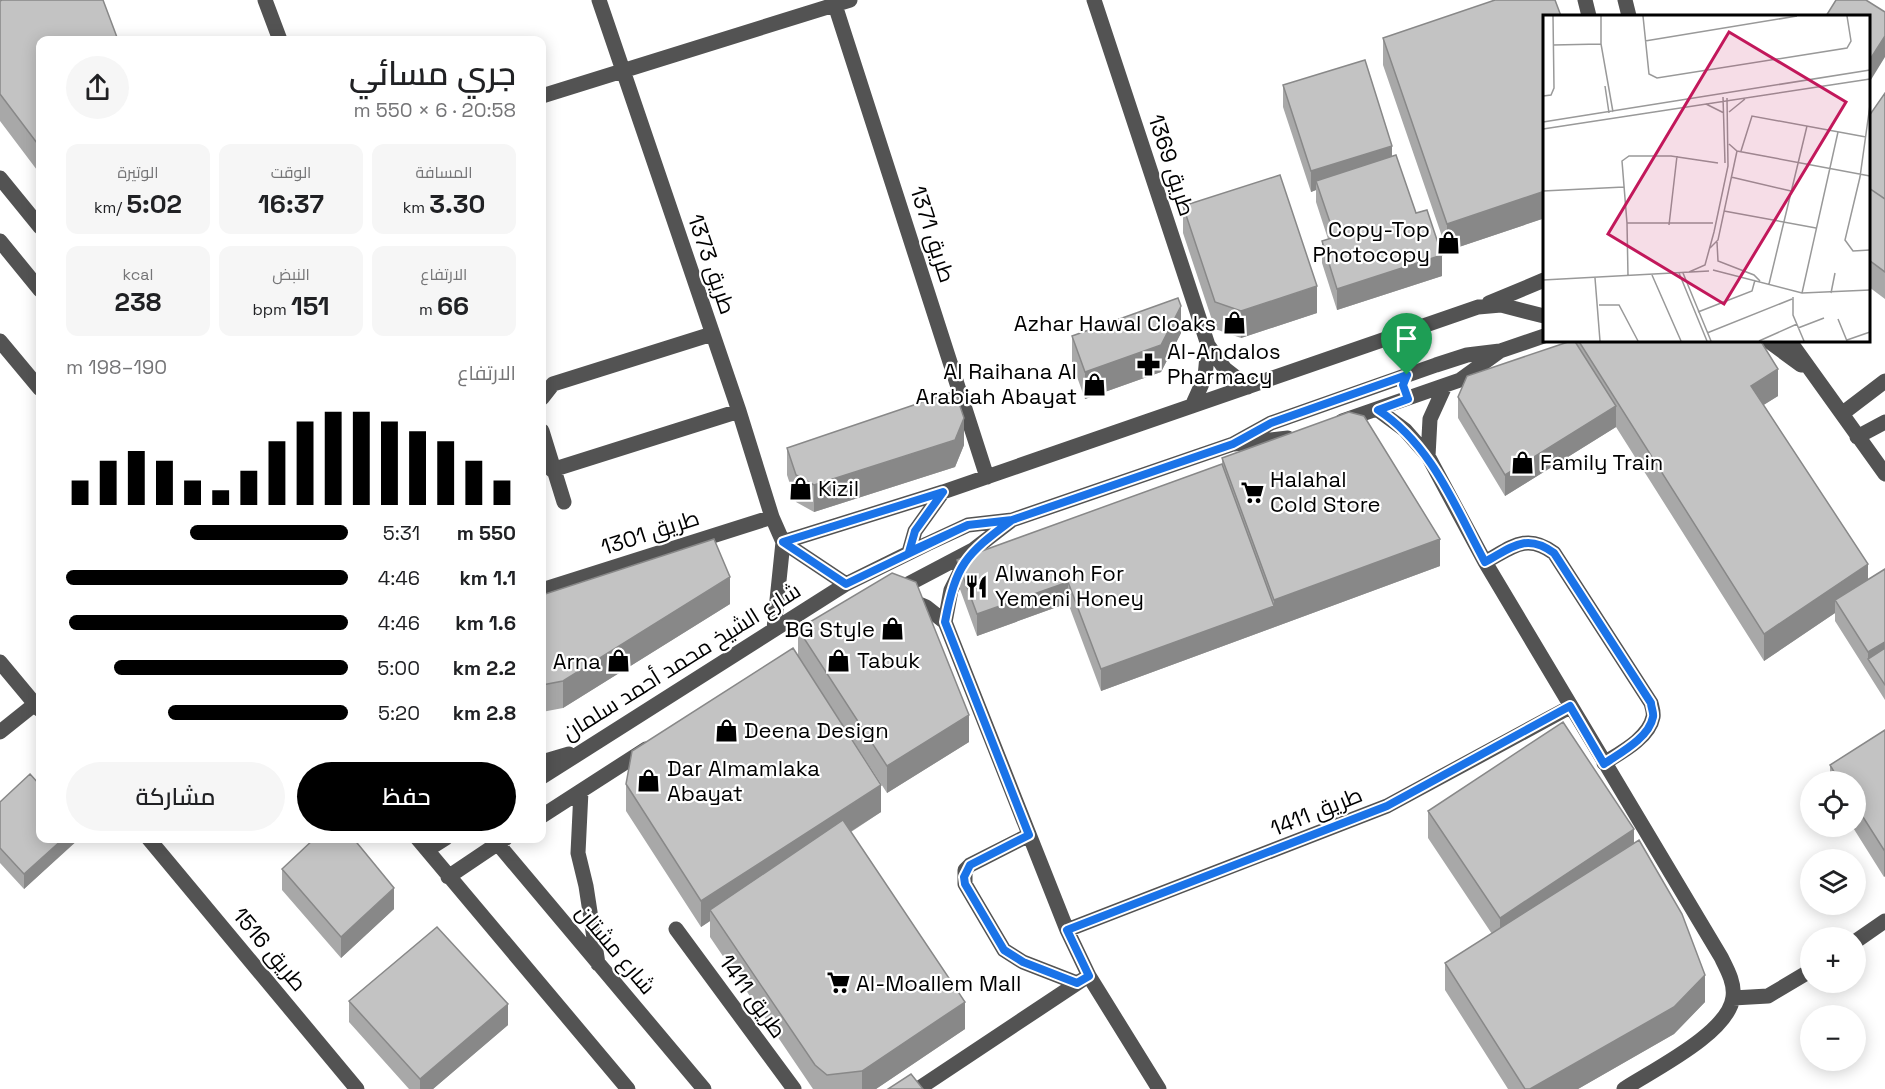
<!DOCTYPE html>
<html lang="ar">
<meta charset="utf-8">
<style>
:root{--surface:#fff;--page:#f6f6f6;--text:#202124;--muted:#757577;--accent:#000}
body{margin:0;font-family:"Space Grotesk",Cairo,sans-serif;background:var(--page);color:var(--text);direction:rtl;height:100vh;display:flex;flex-direction:column;font-size:22px;white-space:nowrap}
*{box-sizing:border-box;margin:0}
p{font-size:20px;color:var(--muted)}
.icon{flex:none;width:33px;height:33px;fill:none;stroke:currentColor;stroke-width:2;stroke-linecap:round;stroke-linejoin:round}
.map{position:relative;flex:1;overflow:hidden;direction:ltr}
.drawer{position:absolute;left:36px;top:36px;width:510px;height:807px;display:flex;flex-direction:column;background:var(--surface);border-radius:12px;box-shadow:0 3px 15px #0003;direction:rtl}
.drawer>*{flex:none}
.controls{position:absolute;left:1800px;top:771px;display:grid;gap:12px}
.controls a{display:grid;place-items:center;width:66px;height:66px;border-radius:50%;background:var(--surface);box-shadow:0 3px 15px #0003;font-size:30px}
.pin{position:absolute;display:grid;place-items:center;width:51px;height:51px;color:#fff;margin:-62px -26px;border-radius:50% 50% 50% 0;rotate:-45deg;box-shadow:0 0 6px #0007}
.pin .icon{rotate:45deg}
.round{display:grid;place-items:center;flex:none;width:63px;height:63px;border-radius:32px;background:var(--page)}
.headline{display:flex;align-items:center;justify-content:space-between;height:102px;padding:0 30px}
h1{font-size:33px;font-weight:600;line-height:45px}
.stats{display:grid;grid-template-columns:repeat(3,1fr);gap:9px;height:102px;padding:6px 30px}
.stats div{display:grid;align-content:center;border-radius:12px;background:var(--page);text-align:center}
.stats b{font-size:26px;font-weight:600}
.stats small{font-size:16px;font-weight:400}
.stats p{font-size:16px}
.chart{height:168px;padding:12px 30px}
.chart p{display:flex;justify-content:space-between}
.chart svg{width:100%;height:108px;margin-top:6px;stroke:var(--accent);stroke-width:6}
.button{display:flex;gap:12px;margin-top:auto;padding:12px 30px}
.button a{flex:1;height:69px;border-radius:36px;background:var(--accent);color:#fff;font-size:24px;font-weight:600;line-height:69px;text-align:center}
.button a+a{background:var(--page);color:var(--text)}
ul{padding:0 30px;list-style:none;font-size:20px}
li{display:grid;grid-template-columns:96px 72px 1fr;align-items:center;height:45px}
li i{height:15px;border-radius:8px;background:var(--accent)}
.map>svg:first-child{display:block}
.lines{fill:none;stroke-linecap:round;stroke-linejoin:round}
.minor{stroke:#535353;stroke-width:15}
.wall{fill:#a8a8a8}
.shaded-wall{fill:#888}
.building{fill:#c3c3c3;stroke:#888;stroke-width:1.5}
.route-casing{stroke:#fff;stroke-width:12}
.route{stroke:#1a73e8;stroke-width:8}
.labels{text-anchor:middle;stroke-width:4.5;stroke-linejoin:round;paint-order:stroke}
.street-label{font-size:22px;fill:#000;stroke:#fff}
.poi-label{font-size:22px;fill:#000;stroke:#fff;text-anchor:start}
.inset-road{fill:none;stroke:#999;stroke-width:1.5}
.view{fill:#c2185b;fill-opacity:0.15;stroke:#c2185b;stroke-width:3}
.inset-edge{fill:none;stroke:#000;stroke-width:3}
</style>
<div class="map">
<svg width="1885" height="1089" viewBox="0 0 1885 1089">
<rect width="100%" height="100%" fill="#fff"/>
<g class="lines">
<path class="minor" d="M265 0 280 40
M599 0 739 411 772 517 783 542
M1094 0 1208 345 1225 369 1248 387
M1585 0 1589 16
M1625 0 1629 16
M835 5 987 477
M542 96 850 0
M0 178 40 227
M0 241 40 290
M1489 303 1544 280
M1767 340 1801 365
M1789 340 1885 474
M0 341 40 389
M542 398 553 384 712 334
M1192 406 1205 377 1208 345
M1378 410 1405 430 1428 456 1485 562 1721 957C1727 969 1735 983 1733 997 1729 1033 1653 1070 1624 1089
M1843 413 1885 381
M1342 421 1460 380 1500 351
M542 431 564 502
M1857 437 1885 422
M1234 444 1288 438
M1428 456 1430 419 1445 386
M552 470 739 411
M783 542 943 492 1478 307 1501 305 1544 316
M783 542 846 584
M909 552 915 531 943 492
M1485 562C1511 548 1526 532 1554 553L1651 703C1652 707 1654 713 1653 717 1649 738 1620 753 1604 763
M542 590 772 517
M897 590 973 550 1012 520
M907 599 926 607 945 622
M945 622 1067 930 1089 976 1159 1089
M945 622 951 590 967 558
M774 629 783 542
M0 662 40 710
M0 732 35 704
M542 762 569 754
M542 777 846 584 927 544 968 525 1012 520 1233 444 1271 423 1436 365 1467 355 1500 351 1544 336
M581 791 578 853 586 886 598 964
M542 816 646 749
M1029 835 970 865 965 870V884L1004 950 1023 962 1077 983
M148 838 357 1089
M417 838 628 1089
M493 838 704 1089
M427 850 446 838
M448 877 506 838
M676 929 794 1089
M1067 930 1387 806 1570 707
M1856 941 1885 921
M1733 998 1768 996 1810 971
M918 1089 1082 980"/>
</g>
<path class="wall" d="M0 1 40 40V174L0 121Z
M1545 16V218L1447 251 1383 65V38Z
M1283 85 1392 157 1442 276 1337 310 1322 263V241L1328 239 1316 202V190L1311 192 1283 107Z
M1885 93V299L1869 287V116Z
M1183 206 1317 313 1241 338 1215 329 1183 233Z
M1181 333 1161 372 1085 399 1072 363V336Z
M1574 340H1760L1778 396 1763 405 1868 580 1885 569V700L1835 621V613L1764 661 1616 427 1505 496 1458 418V397Z
M964 445 955 467 814 512 796 502 787 475V448Z
M1222 458 1440 566 1101 691 1068 603 977 636 957 581V560L1222 464Z
M542 595 730 604 563 708 542 712Z
M798 629 969 742 887 793 798 656Z
M1885 730V876L1884 877 1852 826H1856V782H1830V765Z
M626 784 881 812 851 832 965 1029 876 1089H813L710 937V921L701 927 626 811Z
M0 802 79 838 24 889 0 863Z
M1428 811 1634 843 1705 1002 1674 1034 1578 1089H1508L1445 990V963L1492 934 1428 838Z
M282 869 394 909 341 958 282 890Z
M349 1001 508 1025 433 1089H409L349 1022Z"/>
<path class="shaded-wall" d="M1885 36V57L1869 83V61Z
M1392 146V167L1316 181V190L1311 192V171Z
M1545 191V218L1447 251V224Z
M1442 255V276L1337 310V289Z
M1317 286V313L1241 338V311Z
M1181 306V333L1161 372 1085 399V372Z
M1778 369V396L1751 413V386Z
M1616 406V427L1505 496V475Z
M964 418V445L955 467 814 512V485Z
M1440 539V566L1101 691V669L1274 606V600Z
M1868 564V591L1835 600V613L1764 661V634Z
M730 577V604L563 708V681Z
M1068 582V603L977 636V614Z
M1885 642V663L1868 659V652Z
M969 715V742L887 793V766Z
M881 785V812L716 918 710 910V921L701 927V901Z
M1634 829V856L1500 945V918Z
M64 838H79V839L24 889V874Z
M1885 849V876L1884 877V850Z
M394 888V909L341 958V937Z
M1705 975V1002L1674 1034 1578 1089H1530Z
M965 1002V1029L876 1089H862V1071Z
M508 1004V1025L433 1089H420V1079Z"/>
<path class="building" d="M2 0H103L118 40H40V147L0 94V1Z
M1495 0H1555L1561 16H1545V191L1447 224 1383 38Z
M1836 0H1866L1885 12V36L1869 61V16H1826Z
M1365 60 1392 146 1311 171 1283 85Z
M1885 93V199L1869 188V116Z
M1396 155 1416 213 1427 210 1442 255 1337 289 1322 241 1335 237 1316 181Z
M1280 175 1317 286 1241 311 1215 302 1183 206Z
M1869 188 1885 199V272L1869 260Z
M1178 298 1181 306 1161 345 1085 372 1072 336Z
M1574 340 1616 406 1505 475 1458 397 1467 376Z
M1578 340H1760L1778 369 1751 386 1868 564 1764 634Z
M955 391 964 418 955 440 814 485 796 475 787 448Z
M1349 412 1364 416 1440 539 1274 600 1222 458Z
M1222 464 1274 606 1101 669 1068 582 977 614 957 560Z
M714 539 730 577 563 681 542 685V595Z
M1885 569V642L1868 652 1835 600Z
M892 573 916 582 969 715 887 766 798 629Z
M793 648 881 785 701 901 626 784 632 751Z
M1885 648V685L1868 659Z
M1563 722 1634 829 1500 918 1428 811Z
M1885 730V849L1884 850 1856 806V782H1840L1830 765Z
M30 774 40 785V838H64L24 874 0 848V802Z
M843 820 965 1002 862 1071 827 1075 815 1065 710 910Z
M315 838H353L394 888 341 937 282 869Z
M1639 840 1682 914 1705 975 1674 1007 1530 1089H1525L1445 963Z
M437 927 508 1004 420 1079 349 1001Z
M911 1074 923 1089H888Z"/>
<g class="lines">
<defs>
<path id="route" d="M1407 375 1271 423 1233 444 1012 520 968 525 909 552 915 531 943 492 783 542 846 584 968 525 1012 520C965 555 956 564 945 622L1029 835 970 865 964 877 965 884 1004 950 1023 962 1077 983 1089 976 1067 930 1387 806 1570 706 1604 764C1620 753 1649 738 1653 717 1654 713 1651 707 1651 703L1554 553C1526 532 1511 548 1485 562 1455 507 1432 445 1378 410L1408 399 1403 385 1407 375"/>
</defs>
<use href="#route" class="route-casing"/>
<use href="#route" class="route"/>
</g>
<defs>
<symbol id="shop-bare" viewBox="-9 -9 18 18"><path d="M-5-2.5h2.3a2.7 3.5 0 0 1 5.4 0H5L5.5 6h-11ZM-1.5-2.5h3a1.5 2.3 0 0 0-3 0Z" fill="#000" stroke="#fff" stroke-width="2.5" paint-order="stroke"/></symbol>
<symbol id="pharmacy-bare" viewBox="-9 -9 18 18"><path d="M-2-6h4v4h4v4h-4v4h-4v-4h-4v-4h4Z" fill="#000" stroke="#fff" stroke-width="2.5" paint-order="stroke"/></symbol>
<symbol id="supermarket-bare" viewBox="-9 -9 18 18"><path d="M-6-5.5h2.5l.6 2H6L4.5 2H-2.5L-4.4-4H-6ZM-1.5 3.2a1.3 1.3 0 1 0 .1 0ZM3 3.2a1.3 1.3 0 1 0 .1 0Z" fill="#000" stroke="#fff" stroke-width="2.5" paint-order="stroke"/></symbol>
<symbol id="restaurant-bare" viewBox="-9 -9 18 18"><path d="M-5-6h1v4h1v-4h1v4h1v-4h1v5L-1.5 .5V6h-2V.5L-5-1ZM5-6V6H3V1.5H1.5Q1.5-4 5-6Z" fill="#000" stroke="#fff" stroke-width="2.5" paint-order="stroke"/></symbol>
</defs>
<g fill-rule="evenodd">
<use href="#shop-bare" x="1432" y="226" width="33" height="33"/>
<use href="#shop-bare" x="1218" y="306" width="33" height="33"/>
<use href="#pharmacy-bare" x="1132" y="348" width="33" height="33"/>
<use href="#shop-bare" x="1078" y="368" width="33" height="33"/>
<use href="#shop-bare" x="1506" y="446" width="33" height="33"/>
<use href="#shop-bare" x="784" y="472" width="33" height="33"/>
<use href="#supermarket-bare" x="1236" y="476" width="33" height="33"/>
<use href="#restaurant-bare" x="960" y="570" width="33" height="33"/>
<use href="#shop-bare" x="876" y="612" width="33" height="33"/>
<use href="#shop-bare" x="822" y="644" width="33" height="33"/>
<use href="#shop-bare" x="602" y="644" width="33" height="33"/>
<use href="#shop-bare" x="710" y="714" width="33" height="33"/>
<use href="#shop-bare" x="632" y="764" width="33" height="33"/>
<use href="#supermarket-bare" x="822" y="966" width="33" height="33"/>
</g>
<g class="labels">
<g class="street-label">
<text transform="translate(1172 165) rotate(72)" y="8">طريق 1369</text>
<text transform="translate(933 234) rotate(72)" y="8">طريق 1371</text>
<text transform="translate(712 264) rotate(71)" y="8">طريق 1373</text>
<text transform="translate(650 532) rotate(-18)" y="8">طريق 1301</text>
<text transform="translate(681 661) rotate(-32)" y="8">شارع الشيخ محمد أحمد سلمان</text>
<text transform="translate(1316 811) rotate(-22)" y="8">طريق 1411</text>
<text transform="translate(270 949) rotate(50)" y="8">طريق 1516</text>
<text transform="translate(616 949) rotate(50)" y="8">شارع مشتان</text>
<text transform="translate(753 996) rotate(54)" y="8">طريق 1411</text>
</g>
<g class="poi-label">
<text x="1430" y="237" text-anchor="end">Copy-Top<tspan x="1430" dy="25">Photocopy</tspan></text>
<text x="1216" y="331" text-anchor="end">Azhar Hawal Cloaks</text>
<text x="1167" y="359">Al-Andalos<tspan x="1167" dy="25">Pharmacy</tspan></text>
<text x="1077" y="379" text-anchor="end">Al Raihana Al<tspan x="1077" dy="25">Arabiah Abayat</tspan></text>
<text x="1540" y="470">Family Train</text>
<text x="1270" y="487">Halahal<tspan x="1270" dy="25">Cold Store</tspan></text>
<text x="818" y="496">Kizil</text>
<text x="995" y="581">Alwanoh For<tspan x="995" dy="25">Yemeni Honey</tspan></text>
<text x="875" y="637" text-anchor="end">BG Style</text>
<text x="857" y="668">Tabuk</text>
<text x="601" y="669" text-anchor="end">Arna</text>
<text x="744" y="738">Deena Design</text>
<text x="667" y="776">Dar Almamlaka<tspan x="667" dy="25">Abayat</tspan></text>
<text x="856" y="991">Al-Moallem Mall</text>
</g>
</g>
<g transform="translate(1543 15)">
<rect width="327" height="327" fill="#fff"/>
<path class="inset-road" d="M58 1V29L70 97M100 1 106 59 114 63 304 33 308 26 304 1M102 26 254 1M10 30 58 29M62 71 66 98M0 81 8 80 11 73 10 1M180 82 182 148M163 89 181 98M327 90 317 162 302 225 310 236 327 235M186 97 202 84M0 107 327 55M0 114 327 64M186 129 194 136 327 161M198 136 209 101 323 122M188 162 248 176M0 176 81 172M181 196 273 213M84 208 85 261M170 208H84L79 146 86 141H128L175 148M126 210 134 141M174 227 175 246 211 260 217 266M167 233 175 225 194 136M170 255 259 278 327 275M146 257 162 250 171 217 185 151 184 83M136 258 164 326M140 258 168 326M109 260 138 326M52 263 57 326M0 265 166 256M226 269 264 111M259 278 295 117M288 278 292 258M250 282V300L261 326M56 290H76L95 326M155 297 209 276 212 265M295 304 304 326M255 313 281 303M164 318 249 284M304 325 327 317M216 326 254 309"/>
<path class="view" d="M186 17 303 87 181 289 65 219Z"/>
<rect width="327" height="327" class="inset-edge"/>
</g>
</svg>
<div class="controls">
<a><svg class="icon" aria-label="locate" viewBox="0 0 24 24"><circle cx="12" cy="12" r="6"/><path d="M12 2v4M12 18v4M2 12h4M18 12h4"/></svg></a>
<a><svg class="icon" aria-label="layers" viewBox="0 0 24 24"><path d="M12 4l9 5-9 5-9-5zM3 14l9 5 9-5"/></svg></a>
<a>+</a>
<a>−</a>
</div>
<div class="pin" style="left:1407px;top:375px;background:#1e9e55"><svg class="icon" aria-label="arrive" viewBox="0 0 24 24"><path d="M6 21V4h12l-3 4 3 4H6"/></svg></div>
<section class="drawer">
<div class="headline"><div><h1>جري مسائي</h1><p>20:58 · 6 × 550 m</p></div><a class="round"><svg class="icon" aria-label="share" viewBox="0 0 24 24"><path d="M12 15V3M7 8l5-5 5 5M5 13v7h14v-7"/></svg></a></div>
<div class="stats">
<div><p>المسافة</p><b>3.30<small> km</small></b></div>
<div><p>الوقت</p><b>16:37</b></div>
<div><p>الوتيرة</p><b>5:02<small> /km</small></b></div>
</div>
<div class="stats">
<div><p>الارتفاع</p><b>66<small> m</small></b></div>
<div><p>النبض</p><b>151<small> bpm</small></b></div>
<div><p>kcal</p><b>238</b></div>
</div>
<div class="chart"><p><span>الارتفاع</span>190–198 m</p>
<svg viewBox="0 0 160 44" preserveAspectRatio="none"><path d="M5 44V34M15 44V26M25 44V22M35 44V26M45 44V34M55 44V38M65 44V30M75 44V18M85 44V10M95 44V6M105 44V6M115 44V10M125 44V14M135 44V18M145 44V26M155 44V34"/></svg>
</div>
<ul>
<li><b>550 m</b>5:31<i style="width:56%"></i></li>
<li><b>1.1 km</b>4:46<i style="width:100%"></i></li>
<li><b>1.6 km</b>4:46<i style="width:99%"></i></li>
<li><b>2.2 km</b>5:00<i style="width:83%"></i></li>
<li><b>2.8 km</b>5:20<i style="width:64%"></i></li>
</ul>
<div class="button"><a>حفظ</a><a>مشاركة</a></div>
</section>
</div>
